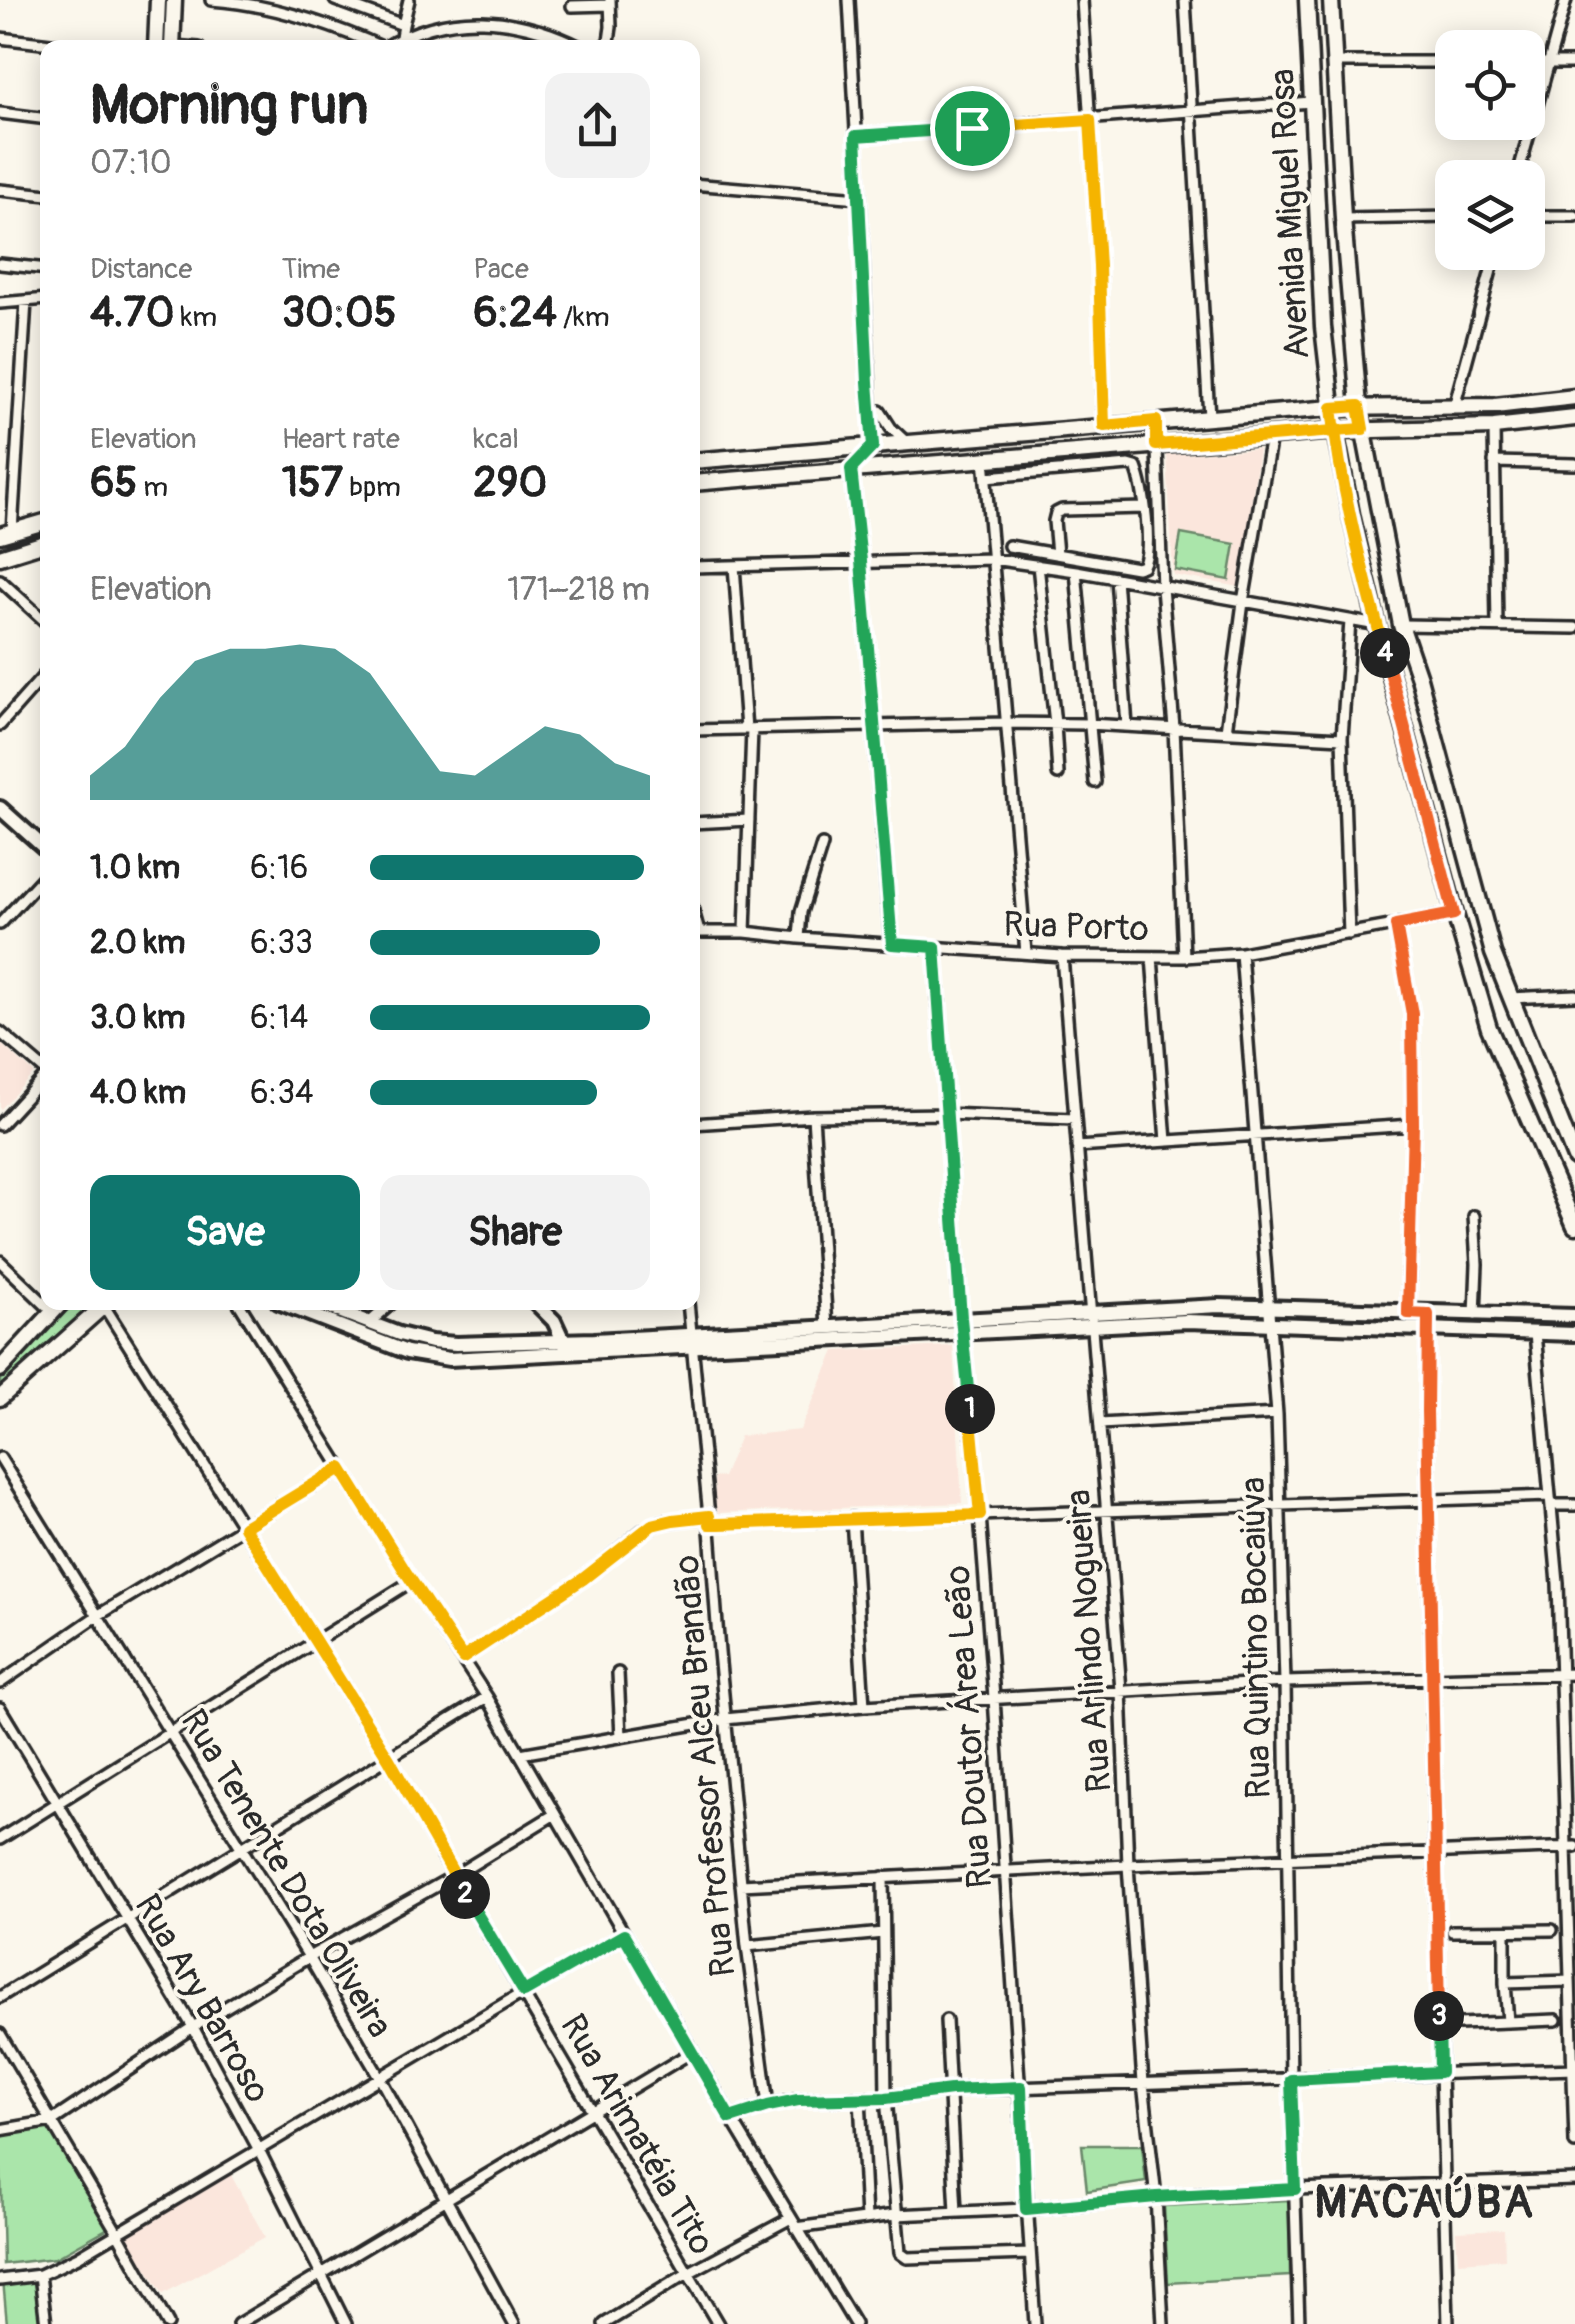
<!DOCTYPE html>
<meta charset="utf-8">
<style>
:root{--surface:#fff;--page:#f2f2f2;--text:#222;--muted:#767676;--accent:#0f766e}
body{margin:0;font-family:Pangolin,sans-serif;background:var(--page);color:var(--text);height:100vh;display:flex;flex-direction:column;font-size:38px;white-space:nowrap}
*{box-sizing:border-box;margin:0}
p{font-size:32px;color:var(--muted)}
.icon{flex:none;width:55px;height:55px;fill:none;stroke:currentColor;stroke-width:2;stroke-linecap:round;stroke-linejoin:round}
.map{position:relative;flex:1;overflow:hidden}
.drawer{position:absolute;left:40px;top:40px;width:660px;height:1270px;display:flex;flex-direction:column;background:var(--surface);border-radius:20px;box-shadow:0 5px 25px #0003}
.drawer>*{flex:none}
.controls{position:absolute;left:1435px;top:30px;display:grid;gap:20px}
.controls a{display:grid;place-items:center;width:110px;height:110px;border-radius:20px;background:var(--surface);box-shadow:0 5px 25px #0003;font-size:50px}
.pin{position:absolute;display:grid;place-items:center;width:85px;height:85px;color:#fff;margin:-42px;border:5px solid #fff;border-radius:50%;box-shadow:0 2px 10px #0007}
.km{position:absolute;width:50px;height:50px;margin:-25px;border-radius:50%;background:#222;color:#fff;font-size:28px;line-height:50px;text-align:center}
.round{display:grid;place-items:center;flex:none;width:105px;height:105px;border-radius:20px;background:var(--page)}
.summary{display:flex;align-items:center;justify-content:space-between;height:170px;padding:0 50px}
h1{font-size:55px;font-weight:700;line-height:75px}
.stats{display:grid;grid-template-columns:repeat(3,1fr);gap:15px;height:170px;padding:10px 50px}
.stats div{display:grid;align-content:center}
.stats b{font-size:42px;font-weight:700}
.stats small{font-size:28px;font-weight:400}
.stats p{font-size:28px}
.chart{height:280px;padding:20px 50px}
.chart p{display:flex;justify-content:space-between}
.chart svg{width:100%;height:180px;margin-top:10px;fill:var(--accent);opacity:.7}
.primary-button{display:flex;gap:20px;margin-top:auto;padding:20px 50px}
.primary-button a{flex:1;height:115px;border-radius:20px;background:var(--accent);color:#fff;font-size:40px;font-weight:700;line-height:115px;text-align:center}
.primary-button a+a{background:var(--page);color:var(--text)}
ul{padding:0 50px;list-style:none;font-size:32px}
li{display:grid;grid-template-columns:160px 120px 1fr;align-items:center;height:75px}
li i{height:25px;border-radius:12px;background:var(--accent)}
.map>svg:first-child{display:block}
.built{fill:#fbe6dc}
.green{fill:#aae5aa;stroke:#6a886a;stroke-width:2.5}
.lines{fill:none;stroke-linecap:round;stroke-linejoin:round}
.street-casing{stroke:#2b2b2b;stroke-width:16}
.secondary-casing{stroke:#2b2b2b;stroke-width:20}
.primary-casing{stroke:#2b2b2b;stroke-width:21}
.street{stroke:#fbf7ec;stroke-width:9}
.secondary{stroke:#fbf7ec;stroke-width:12}
.primary{stroke:#fbf7ec;stroke-width:14}
.split-1-casing{stroke:#fff;stroke-width:20}
.split-2-casing{stroke:#fff;stroke-width:20}
.split-3-casing{stroke:#fff;stroke-width:20}
.split-4-casing{stroke:#fff;stroke-width:20}
.split-5-casing{stroke:#fff;stroke-width:20}
.split-1{stroke:#22a559;stroke-width:12}
.split-2{stroke:#f5b400;stroke-width:12}
.split-3{stroke:#22a559;stroke-width:12}
.split-4{stroke:#f0652b;stroke-width:12}
.split-5{stroke:#f5b400;stroke-width:12}
.labels{text-anchor:middle;stroke-width:8;stroke-linejoin:round;paint-order:stroke}
.street-label{font-size:35px;fill:#2b2b2b;stroke:#fbf7ec}
.district-label{font-size:45px;font-weight:bold;letter-spacing:2.5px;fill:#2b2b2b;stroke:#fbf7ec}
</style>
<div class="map">
<svg width="1575" height="2324" viewBox="0 0 1575 2324">
<rect width="100%" height="100%" fill="#fbf7ec"/>
<filter id="ink" filterUnits="userSpaceOnUse"><feTurbulence type="fractalNoise" baseFrequency=".01" numOctaves="2"/><feDisplacementMap in="SourceGraphic" scale="20" xChannelSelector="R" yChannelSelector="G"/><feConvolveMatrix kernelMatrix="1 2 1 2 8 2 1 2 1" color-interpolation-filters="sRGB"/></filter>
<g filter="url(#ink)">
<path class="built" d="M1259 449 1240 587 1173 575 1167 455Z
M0 1043 34 1073 0 1110Z
M953 1346 962 1503 716 1513 714 1477H723L740 1436 800 1430 835 1351Z
M232 2170V2177L265 2237 163 2294 125 2234Z
M1504 2229 1505 2259 1458 2262 1456 2231Z"/>
<path class="green" d="M1181 534 1235 544 1229 580 1175 570Z
M68 1303H97L0 1389V1375Z
M52 2127 110 2227 55 2258 3 2264 0 2135Z
M1082 2145H1142L1146 2182 1087 2191Z
M1289 2200 1290 2276 1168 2283 1164 2206Z
M38 2277 42 2324H7L3 2280Z"/>
<g class="lines">
<defs>
<path id="street" d="M211 0C270 4 330 24 384 48
M335 0 403 25 401 37
M849 0 873 446 851 469 861 561 891 944
M1082 0 1099 266 1104 426
M1185 0 1209 417
M572 6 610 5
M403 25 409 0
M0 38 84 48
M172 46 199 48
M384 48C447 9 517 15 582 48
M608 48 611 27 610 0
M1334 62H1452
M1528 63H1575
M0 113 48 119
M857 136 1311 102
M1517 178 1566 0
M692 184 860 198
M0 190 48 195
M1528 216H1575
M1343 219 1452 217
M0 264 48 269
M0 303 48 299
M1454 407 1496 252
M880 411 891 428 907 443
M1156 421 1162 588 1174 728 1184 957
M1494 427 1497 626
M984 458 1026 953
M1494 462 1575 464
M986 477 1129 465 1136 467C1144 488 1153 548 1143 566L1137 568 1009 546
M12 531 26 301
M1057 554 1054 521 1056 513 1062 510 1145 508
M1038 565 1055 724 1058 774
M734 566 746 729
M692 567 992 559 1076 571 1377 625
M1076 571 1095 782
M1116 578 1127 726
M0 580 48 624
M1401 625 1575 628
M0 725 48 671
M692 730 1005 723 1088 724 1342 738
M1226 731 1243 602 1271 436
M692 823 749 820
M692 907 699 932
M0 924 48 872
M1396 925 1412 1014 1413 1125 1408 1313
M745 932 752 729
M1349 934 1342 738 1350 621
M692 935 699 932H745L799 938 1062 956 1184 957 1241 953 1455 914
M799 938 801 912 822 845
M935 947 961 1319 980 1515 994 1698 1035 2324
M1241 953 1277 1414 1285 1682 1291 2080 1299 2324
M1062 956 1121 1690 1128 1865 1143 2083 1156 2197 1163 2324
M1152 957 1166 1141
M1510 998 1575 995
M0 1032 48 1073 0 1125
M813 1116 827 1327
M692 1124 813 1116 946 1114 1074 1119
M1077 1147 1413 1125
M1474 1216 1477 1264 1475 1315
M0 1261 53 1312
M238 1302 405 1571 487 1697 731 2118 855 2324
M688 1302 709 1516 719 1652 747 1946 768 2105
M104 1306 389 1759 454 1876 718 2324
M1428 1313 1427 1411 1435 1853 1448 2324
M369 1323 393 1302
M1535 1333 1558 1583 1575 2143
M1100 1424 1277 1414
M0 1458 309 1957 380 2078 514 2324
M1552 1505H1575
M852 1518 864 1706
M710 1524 1550 1496
M463 1658 583 1579 642 1531 661 1522 709 1516
M618 1673 621 1737
M0 1683 97 1616 341 1468
M0 1708 193 2027 259 2150 346 2324
M520 1754 725 1719 864 1706 1285 1682 1575 1674
M0 1839 412 1581
M883 1877 886 2098 900 2253 907 2258 1030 2254
M741 1885 1128 1865 1575 1847
M1452 1931 1552 1930
M1505 1931V1983L1570 1981
M747 1946 883 1933
M0 1997 487 1697
M946 2020 956 2212
M1508 2022 1556 2020
M1459 2024 1508 2022 1505 1983
M0 2034 118 2234 168 2324
M860 2098 866 2218
M731 2118 768 2105 797 2100 886 2098 951 2090 1575 2069
M0 2130 52 2121 193 2027 309 1957 454 1876 555 1814
M796 2228 895 2215 1026 2209 1156 2197 1295 2189 1575 2180
M40 2275 46 2324
M0 2280 40 2275 78 2257 524 1992 624 1935
M238 2324 692 2052
M604 2324 688 2273 791 2218"/>
<path id="secondary" d="M0 808 48 851
M278 1302 407 1352 449 1359 1187 1321 1575 1334
M315 1302 399 1334 431 1342 456 1344 594 1340 1219 1306 1575 1316
M535 1302 554 1321 565 1345"/>
<path id="primary" d="M1307 0 1323 327 1335 431 1352 519 1377 625 1455 914 1489 1028 1575 1226
M1331 0 1343 219 1359 406 1401 625 1419 678 1493 953 1575 1158
M156 48 158 0
M172 48 174 0
M692 461 1332 408 1495 406 1575 397
M692 483 1335 431 1494 427 1575 418
M0 535 48 521
M0 557 48 542
M0 1369 62 1302
M0 1398 108 1302"/>
</defs>
<use href="#street" class="street-casing"/>
<use href="#secondary" class="secondary-casing"/>
<use href="#primary" class="primary-casing"/>
<use href="#street" class="street"/>
<use href="#secondary" class="secondary"/>
<use href="#primary" class="primary"/>
</g>
</g>
<g class="lines" filter="url(#ink)">
<defs>
<path id="split-1" d="M970 1409 961 1318 935 947 892 944 861 561 851 469 873 446 868 382 856 136 972 128"/>
<path id="split-2" d="M465 1894 389 1759 244 1527 341 1468 405 1571 463 1658 583 1579 652 1525 673 1520 709 1516 710 1524H719L980 1515 970 1409"/>
<path id="split-3" d="M465 1894 524 1992 624 1935 730 2118 768 2106 798 2100 886 2098 951 2090 1021 2087 1026 2209 1156 2197 1295 2189 1291 2080 1440 2072 1439 2016"/>
<path id="split-4" d="M1385 653 1454 914 1396 925 1412 1014 1413 1124 1408 1313 1428 1314 1427 1411 1439 2016"/>
<path id="split-5" d="M972 128 1090 120 1099 266 1104 426 1156 421V445L1334 431 1363 429 1359 406 1332 408C1341 490 1363 573 1385 653"/>
</defs>
<use href="#split-1" class="split-1-casing"/>
<use href="#split-2" class="split-2-casing"/>
<use href="#split-3" class="split-3-casing"/>
<use href="#split-4" class="split-4-casing"/>
<use href="#split-5" class="split-5-casing"/>
<use href="#split-1" class="split-1"/>
<use href="#split-2" class="split-2"/>
<use href="#split-3" class="split-3"/>
<use href="#split-4" class="split-4"/>
<use href="#split-5" class="split-5"/>
</g>
<g class="labels">
<g class="street-label">
<text transform="translate(1289 214) rotate(-93)" y="12">Avenida Miguel Rosa</text>
<text transform="translate(1076 926) rotate(2)" y="12">Rua Porto</text>
<text transform="translate(1255 1638) rotate(-91)" y="12">Rua Quintino Bocaiúva</text>
<text transform="translate(1088 1641) rotate(-94)" y="12">Rua Arlindo Nogueira</text>
<text transform="translate(968 1727) rotate(-94)" y="12">Rua Doutor Área Leão</text>
<text transform="translate(704 1766) rotate(-95)" y="12">Rua Professor Alceu Brandão</text>
<text transform="translate(287 1873) rotate(59)" y="12">Rua Tenente Dota Oliveira</text>
<text transform="translate(203 1998) rotate(60)" y="12">Rua Ary Barroso</text>
<text transform="translate(638 2134) rotate(60)" y="12">Rua Arimatéia Tito</text>
</g>
<g class="district-label">
<text x="1425" y="2217">MACAÚBA</text>
</g>
</g>
</svg>
<div class="controls">
<a><svg class="icon" aria-label="locate" viewBox="0 0 24 24"><circle cx="12" cy="12" r="6"/><path d="M12 2v4M12 18v4M2 12h4M18 12h4"/></svg></a>
<a><svg class="icon" aria-label="layers" viewBox="0 0 24 24"><path d="M12 4l9 5-9 5-9-5zM3 14l9 5 9-5"/></svg></a>
</div>
<div class="pin" style="left:972px;top:128px;background:#1e9e55"><svg class="icon" aria-label="arrive" viewBox="0 0 24 24"><path d="M6 21V4h12l-3 4 3 4H6"/></svg></div>
<b class="km" style="left:970px;top:1409px">1</b>
<b class="km" style="left:465px;top:1894px">2</b>
<b class="km" style="left:1439px;top:2016px">3</b>
<b class="km" style="left:1385px;top:653px">4</b>
<section class="drawer">
<div class="summary"><div><h1>Morning run</h1><p>07:10</p></div><a class="round"><svg class="icon" aria-label="share" viewBox="0 0 24 24"><path d="M12 15V3M7 8l5-5 5 5M5 13v7h14v-7"/></svg></a></div>
<div class="stats">
<div><p>Distance</p><b>4.70<small> km</small></b></div>
<div><p>Time</p><b>30:05</b></div>
<div><p>Pace</p><b>6:24<small> /km</small></b></div>
</div>
<div class="stats">
<div><p>Elevation</p><b>65<small> m</small></b></div>
<div><p>Heart rate</p><b>157<small> bpm</small></b></div>
<div><p>kcal</p><b>290</b></div>
</div>
<div class="chart"><p><span>Elevation</span>171–218 m</p>
<svg viewBox="0 0 160 44" preserveAspectRatio="none"><path d="M0 44V38L10 31L20 19L30 10L40 7L50 7L60 6L70 7L80 13L90 25L100 37L110 38L120 32L130 26L140 28L150 35L160 38V44z"/></svg>
</div>
<ul>
<li><b>1.0 km</b>6:16<i style="width:98%"></i></li>
<li><b>2.0 km</b>6:33<i style="width:82%"></i></li>
<li><b>3.0 km</b>6:14<i style="width:100%"></i></li>
<li><b>4.0 km</b>6:34<i style="width:81%"></i></li>
</ul>
<div class="primary-button"><a>Save</a><a>Share</a></div>
</section>
</div>
